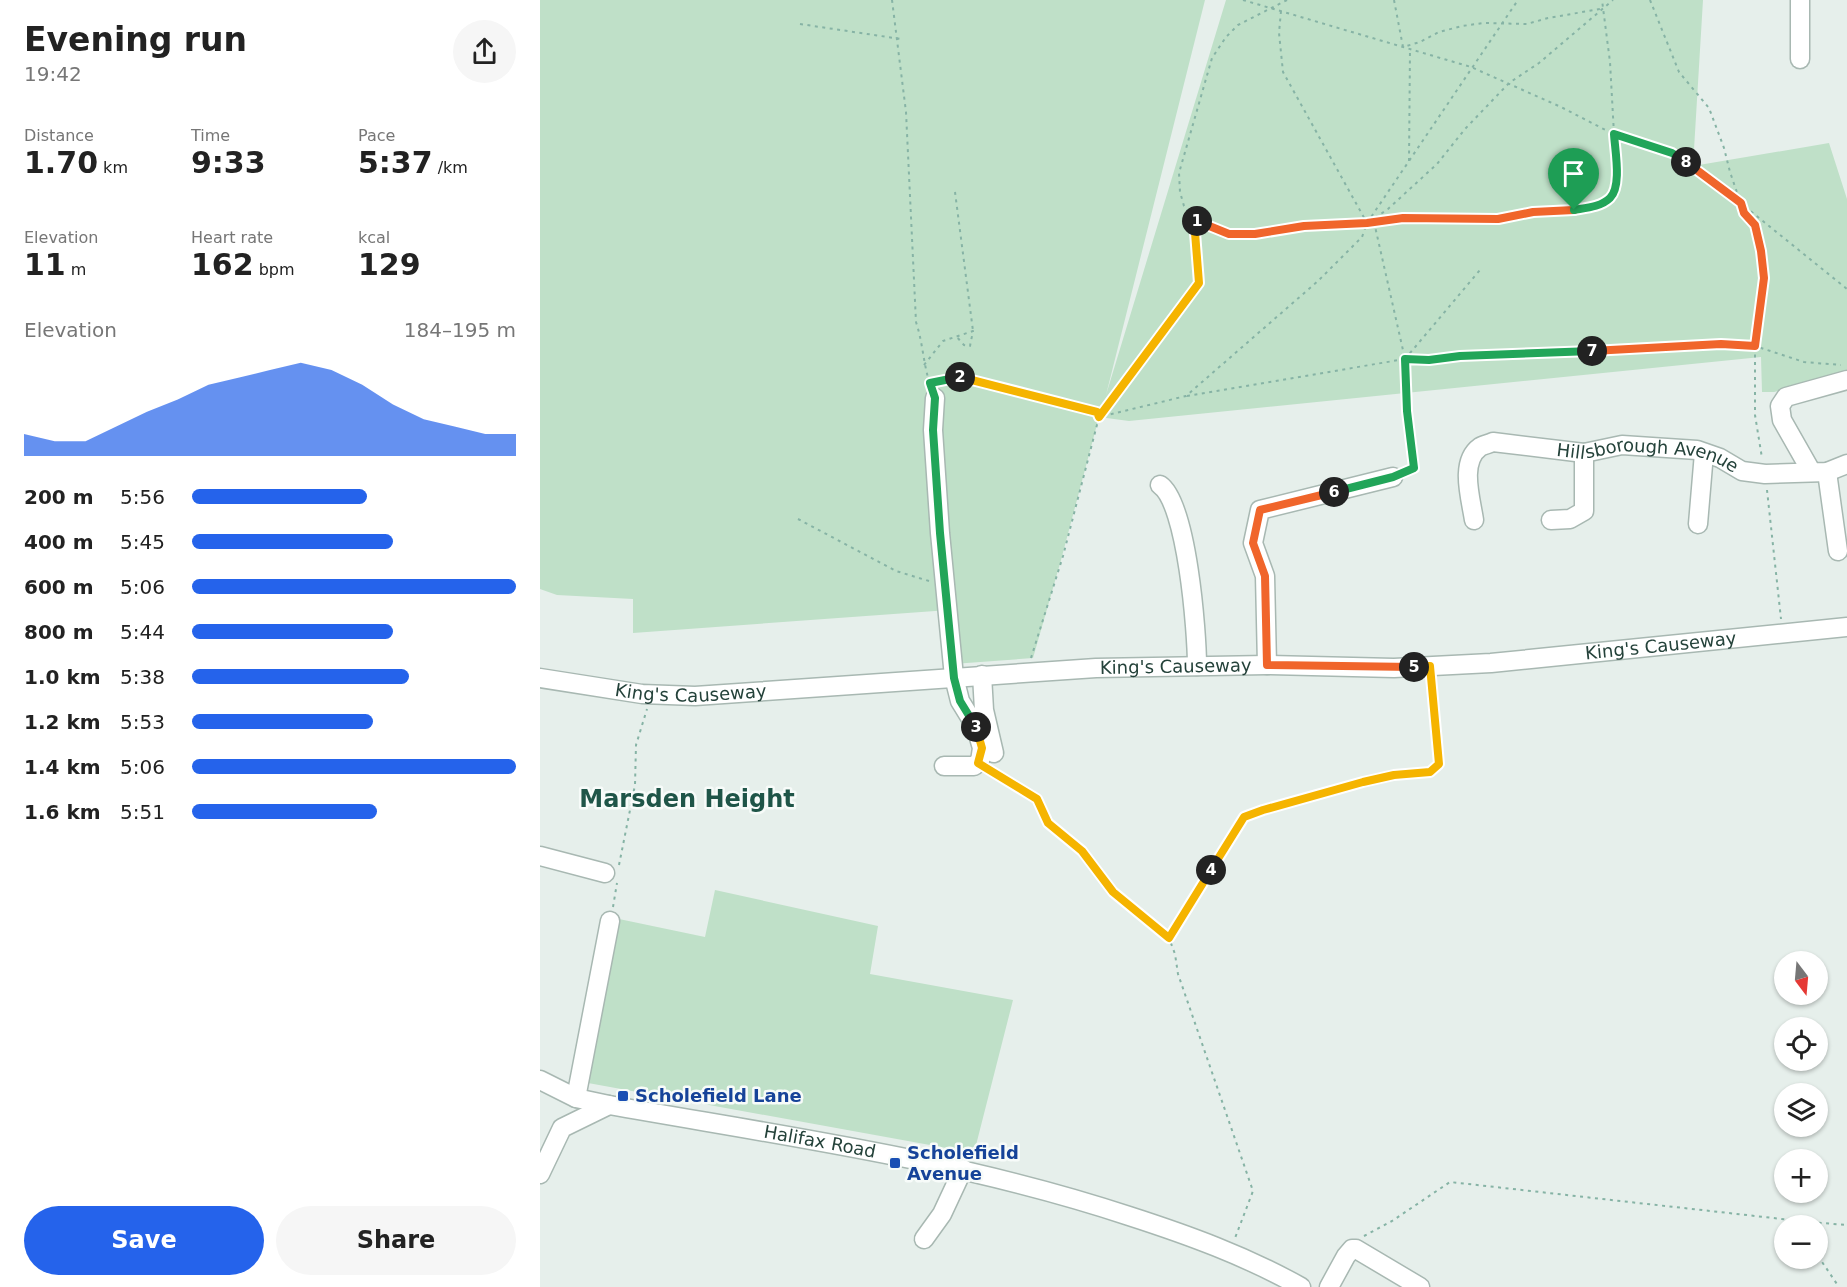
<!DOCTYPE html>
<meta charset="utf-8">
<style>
:root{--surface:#fff;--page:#f6f6f6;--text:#222;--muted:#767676;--accent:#2563eb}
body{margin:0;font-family:"DejaVu Sans",sans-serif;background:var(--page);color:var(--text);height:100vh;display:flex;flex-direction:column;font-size:22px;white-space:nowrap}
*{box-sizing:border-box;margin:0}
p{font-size:20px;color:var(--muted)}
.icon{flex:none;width:33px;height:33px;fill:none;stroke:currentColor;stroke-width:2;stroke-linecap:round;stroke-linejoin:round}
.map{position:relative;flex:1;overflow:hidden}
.drawer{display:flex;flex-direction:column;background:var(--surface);width:540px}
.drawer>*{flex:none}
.needle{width:39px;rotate:164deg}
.controls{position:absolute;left:1234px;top:951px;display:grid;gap:12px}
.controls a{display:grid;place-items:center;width:54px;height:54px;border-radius:50%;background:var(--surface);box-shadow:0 2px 4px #0004;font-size:30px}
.pin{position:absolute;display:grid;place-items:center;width:51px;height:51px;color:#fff;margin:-62px -26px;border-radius:50% 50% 50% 0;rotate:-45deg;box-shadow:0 0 6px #0007}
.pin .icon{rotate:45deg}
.km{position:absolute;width:30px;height:30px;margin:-15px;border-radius:50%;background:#222;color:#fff;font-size:16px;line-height:30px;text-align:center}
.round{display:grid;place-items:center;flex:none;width:63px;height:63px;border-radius:32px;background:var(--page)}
.overview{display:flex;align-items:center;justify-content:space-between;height:102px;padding:0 24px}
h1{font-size:33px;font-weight:700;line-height:45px}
.stats{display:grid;grid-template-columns:repeat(3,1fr);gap:9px;height:102px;padding:6px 24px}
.stats div{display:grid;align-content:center}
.stats b{font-size:30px;font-weight:700}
.stats small{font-size:16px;font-weight:400}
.stats p{font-size:16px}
.chart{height:168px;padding:12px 24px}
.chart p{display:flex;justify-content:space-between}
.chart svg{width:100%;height:108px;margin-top:6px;fill:var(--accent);opacity:.7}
.action{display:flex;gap:12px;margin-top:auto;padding:12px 24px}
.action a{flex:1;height:69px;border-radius:36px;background:var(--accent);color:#fff;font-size:24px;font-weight:700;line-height:69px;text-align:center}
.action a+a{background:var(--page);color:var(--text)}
ul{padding:0 24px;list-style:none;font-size:20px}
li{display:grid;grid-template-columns:96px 72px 1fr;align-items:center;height:45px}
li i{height:15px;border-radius:8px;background:var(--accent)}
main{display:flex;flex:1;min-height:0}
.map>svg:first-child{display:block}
.green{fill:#bfe0c8}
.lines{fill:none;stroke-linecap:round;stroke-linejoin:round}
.minor-casing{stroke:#a8b8b2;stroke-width:21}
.path{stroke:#86b3a5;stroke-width:2;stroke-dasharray:3 4.5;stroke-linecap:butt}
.minor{stroke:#fff;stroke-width:18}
.split-1-casing{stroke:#fff;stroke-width:12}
.split-2-casing{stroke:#fff;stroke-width:12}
.split-3-casing{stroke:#fff;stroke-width:12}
.split-4-casing{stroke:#fff;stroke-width:12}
.split-5-casing{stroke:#fff;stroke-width:12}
.split-6-casing{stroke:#fff;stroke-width:12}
.split-7-casing{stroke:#fff;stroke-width:12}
.split-8-casing{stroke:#fff;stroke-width:12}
.split-9-casing{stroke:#fff;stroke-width:12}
.split-1{stroke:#f0652b;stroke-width:8}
.split-2{stroke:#f5b400;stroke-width:8}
.split-3{stroke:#22a559;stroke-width:8}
.split-4{stroke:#f5b400;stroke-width:8}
.split-5{stroke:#f5b400;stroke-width:8}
.split-6{stroke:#f0652b;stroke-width:8}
.split-7{stroke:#22a559;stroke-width:8}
.split-8{stroke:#f0652b;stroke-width:8}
.split-9{stroke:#22a559;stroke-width:8}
.transit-dot{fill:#1a4fb4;stroke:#f7fbf9;stroke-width:2}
.labels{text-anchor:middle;stroke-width:5;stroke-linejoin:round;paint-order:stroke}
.street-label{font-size:18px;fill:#24423a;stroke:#f7fbf9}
.transit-label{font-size:18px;font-weight:bold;fill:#164399;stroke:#f7fbf9;text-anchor:start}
.district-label{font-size:24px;font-weight:bold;fill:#1f5548;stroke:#f7fbf9}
</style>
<main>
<section class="drawer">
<div class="overview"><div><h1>Evening run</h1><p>19:42</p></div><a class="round"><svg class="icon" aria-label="share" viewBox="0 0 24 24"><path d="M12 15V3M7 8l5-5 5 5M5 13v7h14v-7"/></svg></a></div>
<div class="stats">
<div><p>Distance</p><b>1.70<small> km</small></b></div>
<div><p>Time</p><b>9:33</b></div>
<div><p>Pace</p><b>5:37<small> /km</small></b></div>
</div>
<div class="stats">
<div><p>Elevation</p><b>11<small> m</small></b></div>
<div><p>Heart rate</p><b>162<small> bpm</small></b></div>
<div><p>kcal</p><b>129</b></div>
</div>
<div class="chart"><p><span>Elevation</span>184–195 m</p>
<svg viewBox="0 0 160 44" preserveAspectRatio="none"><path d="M0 44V35L10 38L20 38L30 32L40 26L50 21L60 15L70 12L80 9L90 6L100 9L110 15L120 23L130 29L140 32L150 35L160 35V44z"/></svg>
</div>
<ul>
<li><b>200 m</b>5:56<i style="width:54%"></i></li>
<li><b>400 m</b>5:45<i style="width:62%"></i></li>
<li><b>600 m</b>5:06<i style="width:100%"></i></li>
<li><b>800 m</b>5:44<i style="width:62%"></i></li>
<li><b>1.0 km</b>5:38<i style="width:67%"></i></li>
<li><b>1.2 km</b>5:53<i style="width:56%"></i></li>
<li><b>1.4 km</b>5:06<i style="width:100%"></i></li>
<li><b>1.6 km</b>5:51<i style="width:57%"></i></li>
</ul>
<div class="action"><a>Save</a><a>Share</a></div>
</section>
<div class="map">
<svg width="1307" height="1287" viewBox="0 0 1307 1287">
<rect width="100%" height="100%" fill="#e6efeb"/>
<path class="green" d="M0 0H665L566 395 686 0H1163L1153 166 1289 143 1307 199V375L1234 392H1222L1221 357 589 421 559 417 521 560 493 658 413 664 409 610 93 633V599L17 595 0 589Z
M175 890 338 926 330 974 473 1000 434 1153 48 1083 79 919 165 937Z"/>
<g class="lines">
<defs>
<g id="minor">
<path d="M1260 0V59"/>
<path d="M395 398 393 430 400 533 414 677 420 701 436 727 442 748 440 761 434 766H404"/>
<path d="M1271 471 1242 420 1240 406 1246 397 1307 380"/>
<path d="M1287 472 1298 551"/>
<path d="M620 485C647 503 657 632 657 666"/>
<path id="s1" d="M934 520C931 499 919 462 940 447 943 445 949 444 953 442L1044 453 1082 445 1157 450 1180 458 1202 471 1225 474 1287 472 1307 464"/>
<path d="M1011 520 1030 519 1044 511V453"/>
<path d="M1158 524 1164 453"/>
<path d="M727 665 725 576 713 543 720 510 853 477"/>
<path d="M442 675 444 710 454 753"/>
<path id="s2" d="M0 678 102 694 155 696 556 668 727 665 854 668 951 663 1307 627"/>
<path d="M0 856 65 873"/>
<path id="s3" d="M0 1080 36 1098 69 1105C243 1136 420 1160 589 1216 648 1235 706 1256 761 1287"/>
<path d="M36 1098 70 921"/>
<path d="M0 1174 22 1128 69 1105"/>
<path d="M384 1239 402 1214 423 1169"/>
<path d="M789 1287 806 1256 812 1249H816L880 1287"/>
</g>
</defs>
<use href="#minor" class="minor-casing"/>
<path class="path" d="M352 0 366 112 376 322C383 343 383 363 390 384
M703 0 931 67 1021 107 1079 137 1132 153 1177 184 1307 289
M747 0 698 25 686 37 672 58 639 173 640 192 644 206 654 220 689 234H715L764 226 827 223 863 218 958 219 993 212 1034 210 1059 205 1069 199 1077 188 1070 62 1062 0
M854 0 863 47 880 42 899 32 922 26 944 23 987 24 1008 18 1060 9
M1110 0 1139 72 1169 108 1184 148 1190 172 1204 213 1215 225 1221 251 1224 278 1215 346V415L1222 458
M741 11 739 33 743 72 827 223
M260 24 361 39
M869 161 870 49
M415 192 433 331
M829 222 848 209 897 164 925 129 969 83 999 63 1073 0
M834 222 865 359 867 411 874 468 867 471
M865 359 940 270
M384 365 403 341 433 331 430 346 424 345 416 336
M396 382 422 377 557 412 559 417 659 283 654 221
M647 396 865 359 889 360 919 356 1128 348 1181 344 1215 346 1264 362 1301 365
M1227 490 1241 619
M258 519 356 571 389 581
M491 658 523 556 559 417 646 396 778 281 822 237 827 223 978 0
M450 770 497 799 508 823 542 851 573 892 629 938 635 954 638 974 713 1191 695 1238
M79 865 95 785 96 745 107 709
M73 907 77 883
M630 937 704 817 723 810 823 782 854 775 890 772 899 764 892 681
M824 1236 852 1221 910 1182 1269 1222 1307 1225
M1278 1256 1299 1287"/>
<use href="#minor" class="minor"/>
</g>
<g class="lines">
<defs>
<path id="split-1" d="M657 221 689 234H715L764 226 827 223 863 218 958 219 993 212 1034 210"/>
<path id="split-2" d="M420 377 557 412 559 417 659 283 654 220 657 221"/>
<path id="split-3" d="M420 377 390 383 395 398 393 430 400 533 414 678 420 701 436 727"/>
<path id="split-4" d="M436 727 442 748 438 763 497 799 508 823 542 851 573 892 629 938 671 870"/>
<path id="split-5" d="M671 870 704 817 723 810 823 782 854 775 890 772 899 764 890 666 874 667"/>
<path id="split-6" d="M794 492 720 510 713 543 725 576 727 665 874 667"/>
<path id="split-7" d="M794 492 853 477 874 468 867 411 865 359 889 360 920 356 1052 351"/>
<path id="split-8" d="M1052 351 1181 344 1215 346 1224 278 1221 251 1215 225 1204 213 1201 203 1146 162"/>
<path id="split-9" d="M1034 210C1045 208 1061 207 1070 198 1082 186 1075 151 1074 134L1132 153 1146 162"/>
</defs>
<use href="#split-1" class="split-1-casing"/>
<use href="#split-2" class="split-2-casing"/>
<use href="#split-3" class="split-3-casing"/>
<use href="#split-4" class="split-4-casing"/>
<use href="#split-5" class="split-5-casing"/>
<use href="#split-6" class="split-6-casing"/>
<use href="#split-7" class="split-7-casing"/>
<use href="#split-8" class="split-8-casing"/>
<use href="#split-9" class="split-9-casing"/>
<use href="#split-1" class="split-1"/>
<use href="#split-2" class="split-2"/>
<use href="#split-3" class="split-3"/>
<use href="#split-4" class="split-4"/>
<use href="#split-5" class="split-5"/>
<use href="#split-6" class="split-6"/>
<use href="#split-7" class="split-7"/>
<use href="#split-8" class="split-8"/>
<use href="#split-9" class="split-9"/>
</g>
<g class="transit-dot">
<rect x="77" y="1090" width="12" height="12" rx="3"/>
<rect x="349" y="1157" width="12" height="12" rx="3"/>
</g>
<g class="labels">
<g class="street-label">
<text dy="6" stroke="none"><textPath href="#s1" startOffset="248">Hillsborough Avenue</textPath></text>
<text dy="6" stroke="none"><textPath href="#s2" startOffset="1124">King's Causeway</textPath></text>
<text dy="6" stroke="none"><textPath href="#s2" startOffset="638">King's Causeway</textPath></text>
<text dy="6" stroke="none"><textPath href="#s2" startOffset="152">King's Causeway</textPath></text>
<text dy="6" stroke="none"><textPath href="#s3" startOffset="288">Halifax Road</textPath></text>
</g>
<g class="transit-label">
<text x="95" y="1102">Scholefield Lane</text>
<text x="367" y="1159">Scholefield<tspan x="367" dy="21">Avenue</tspan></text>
</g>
<g class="district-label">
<text x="147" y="807">Marsden Height</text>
</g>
</g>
</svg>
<div class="controls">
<a><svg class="needle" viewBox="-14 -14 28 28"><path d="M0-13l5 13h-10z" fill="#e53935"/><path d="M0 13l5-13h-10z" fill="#767676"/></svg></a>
<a><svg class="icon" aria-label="locate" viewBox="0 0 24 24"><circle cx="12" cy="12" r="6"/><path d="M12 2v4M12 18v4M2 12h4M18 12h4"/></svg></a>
<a><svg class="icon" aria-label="layers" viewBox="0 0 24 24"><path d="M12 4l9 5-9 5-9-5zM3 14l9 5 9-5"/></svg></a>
<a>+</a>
<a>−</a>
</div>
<div class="pin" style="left:1034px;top:210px;background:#1e9e55"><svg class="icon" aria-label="arrive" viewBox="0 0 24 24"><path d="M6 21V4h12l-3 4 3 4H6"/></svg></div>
<b class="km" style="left:657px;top:221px">1</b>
<b class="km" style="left:420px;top:377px">2</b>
<b class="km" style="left:436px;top:727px">3</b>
<b class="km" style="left:671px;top:870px">4</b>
<b class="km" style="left:874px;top:667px">5</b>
<b class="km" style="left:794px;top:492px">6</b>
<b class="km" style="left:1052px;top:351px">7</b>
<b class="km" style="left:1146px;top:162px">8</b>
</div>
</main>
